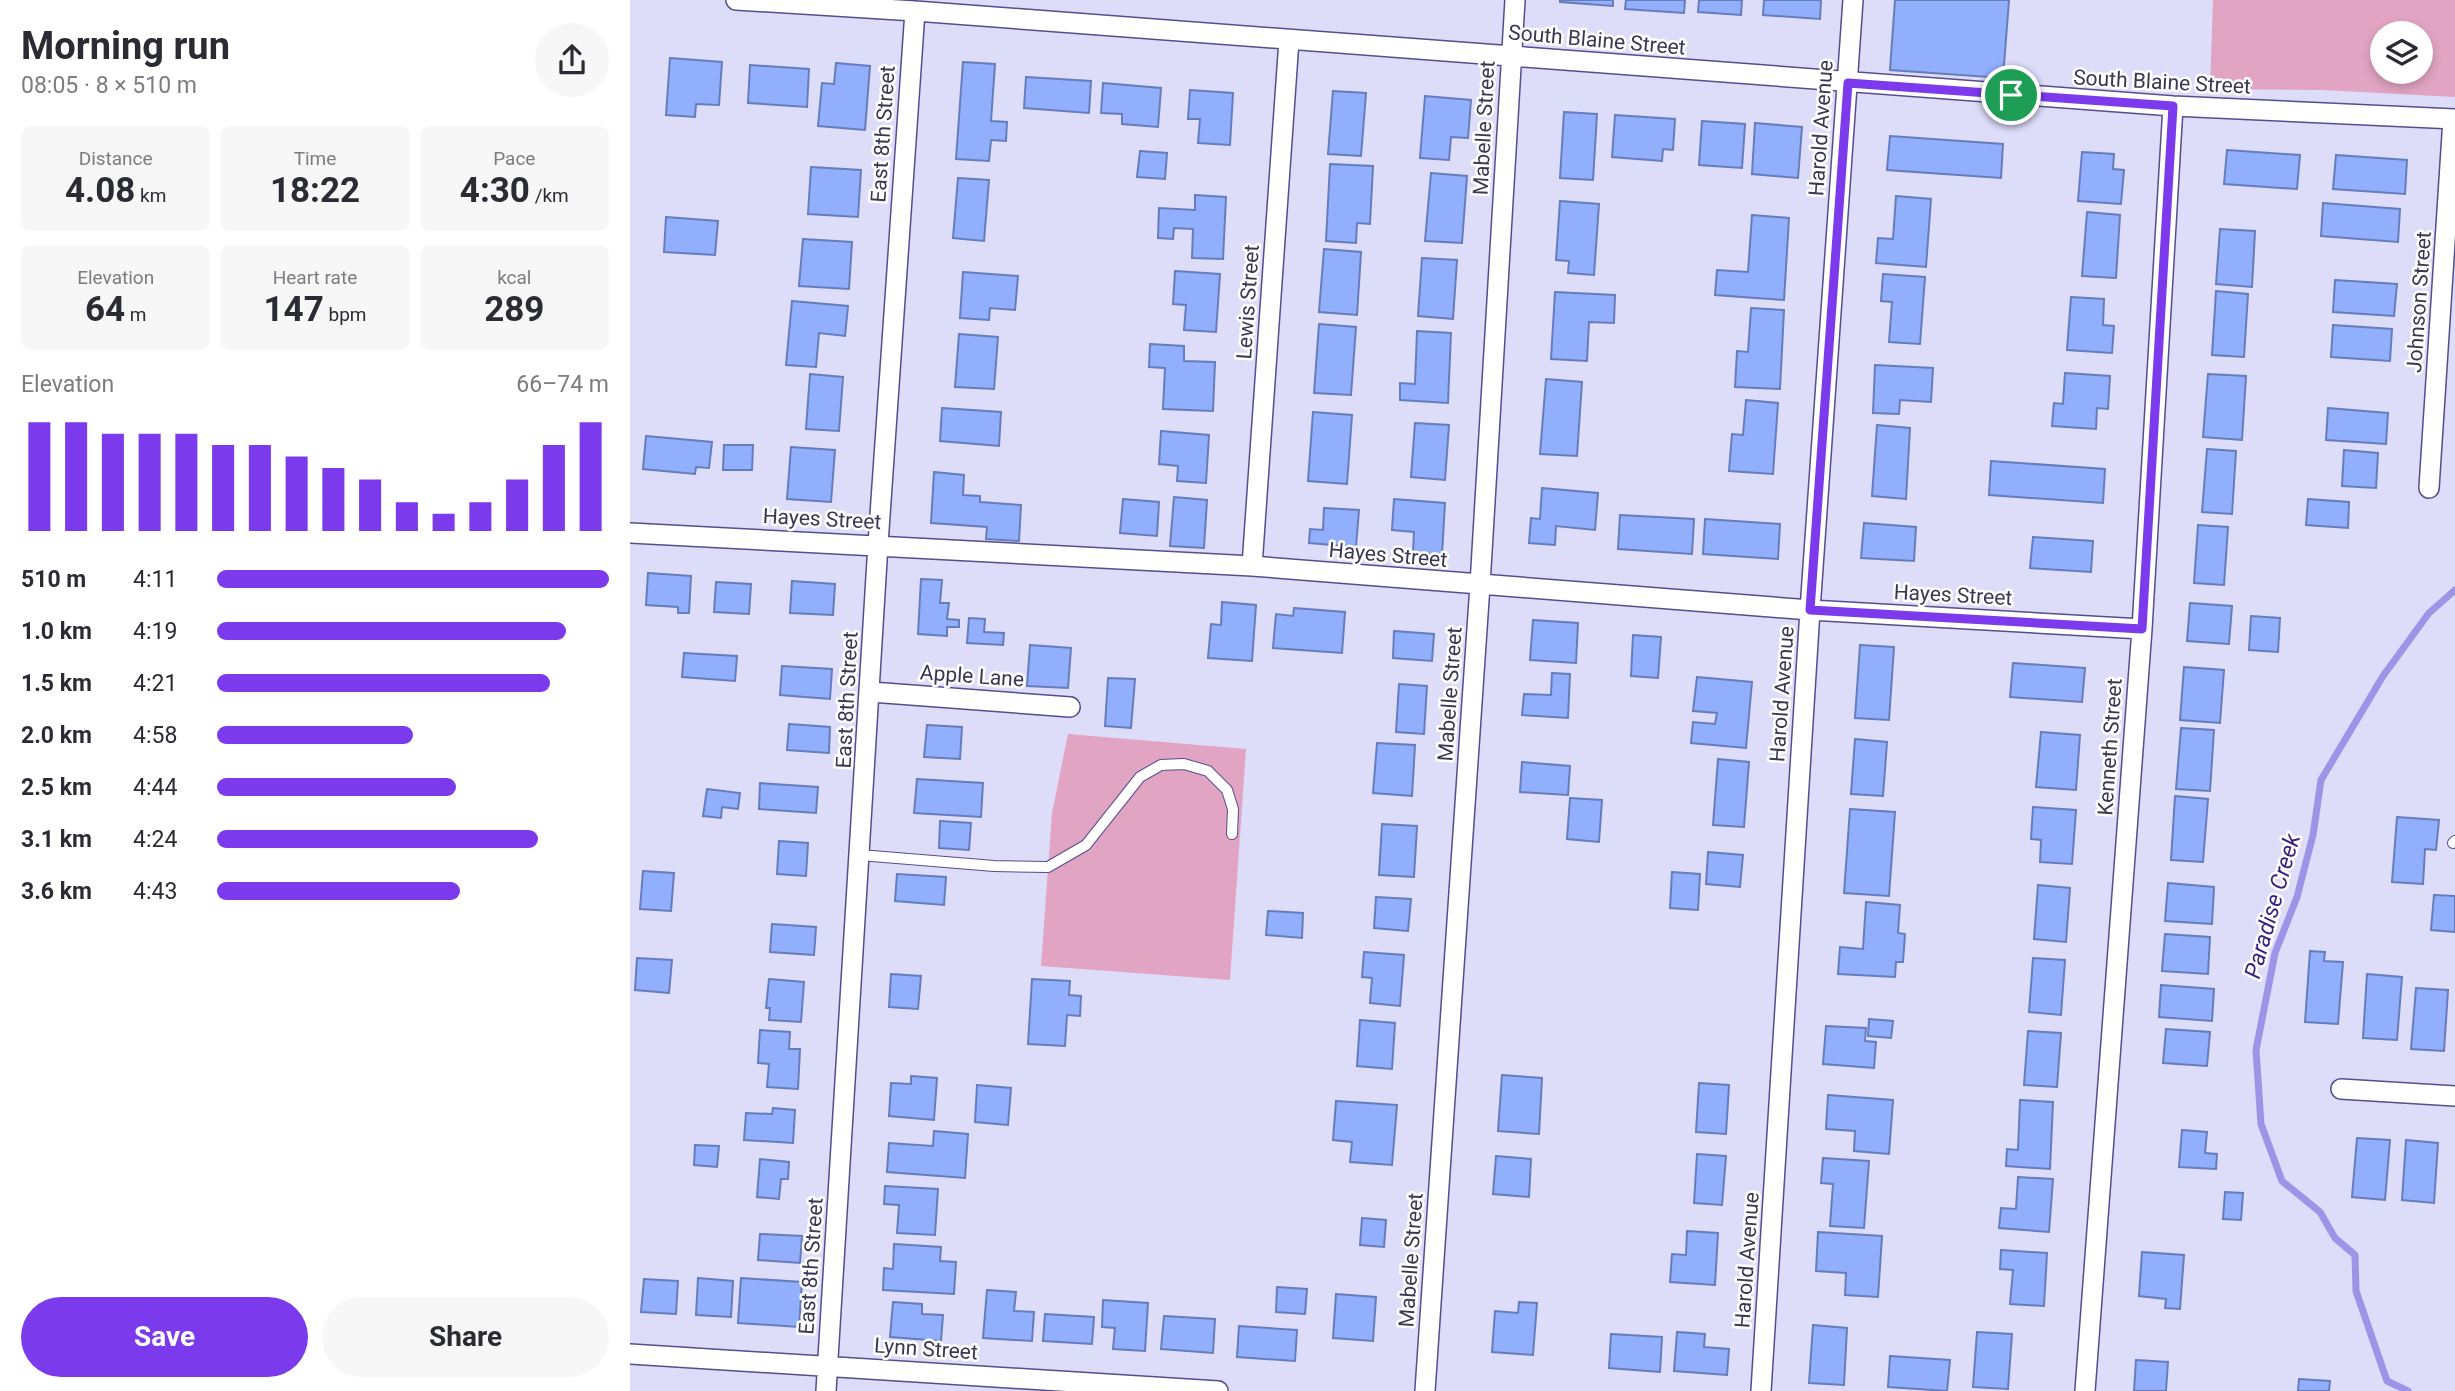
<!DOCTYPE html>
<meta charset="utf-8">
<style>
:root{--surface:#fff;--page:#f7f7f7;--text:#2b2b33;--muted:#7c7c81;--accent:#7c3aed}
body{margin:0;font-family:Roboto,sans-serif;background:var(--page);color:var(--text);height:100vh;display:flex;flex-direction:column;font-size:26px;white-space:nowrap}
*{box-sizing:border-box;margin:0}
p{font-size:23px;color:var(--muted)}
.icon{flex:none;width:38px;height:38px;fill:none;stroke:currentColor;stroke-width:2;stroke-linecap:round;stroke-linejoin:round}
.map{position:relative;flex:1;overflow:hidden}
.drawer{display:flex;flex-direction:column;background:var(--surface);width:630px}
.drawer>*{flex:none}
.controls{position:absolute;left:1740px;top:21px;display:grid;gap:14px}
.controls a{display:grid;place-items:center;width:63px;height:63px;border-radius:50%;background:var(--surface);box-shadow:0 4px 10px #0003;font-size:35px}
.pin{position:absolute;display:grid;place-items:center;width:60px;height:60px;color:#fff;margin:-30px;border:4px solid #fff;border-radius:50%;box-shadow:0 2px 7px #0007}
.round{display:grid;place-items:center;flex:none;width:74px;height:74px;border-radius:37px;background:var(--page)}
.headline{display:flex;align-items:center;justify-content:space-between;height:119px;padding:0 21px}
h1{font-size:38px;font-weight:700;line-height:52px}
.metrics{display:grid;grid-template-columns:repeat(3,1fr);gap:10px;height:119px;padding:7px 21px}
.metrics div{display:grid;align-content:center;border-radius:10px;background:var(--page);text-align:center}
.metrics b{font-size:35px;font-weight:700}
.metrics small{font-size:19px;font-weight:400}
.metrics p{font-size:19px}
.chart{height:196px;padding:14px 21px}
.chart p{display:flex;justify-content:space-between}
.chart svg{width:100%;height:126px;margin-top:7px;stroke:var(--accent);stroke-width:6}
.button{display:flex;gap:14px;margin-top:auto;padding:14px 21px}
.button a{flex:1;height:80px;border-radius:42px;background:var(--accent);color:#fff;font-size:28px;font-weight:700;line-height:80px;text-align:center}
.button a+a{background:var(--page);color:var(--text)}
ul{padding:0 21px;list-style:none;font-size:23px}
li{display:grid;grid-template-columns:112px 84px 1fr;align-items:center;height:52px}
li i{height:18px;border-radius:9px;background:var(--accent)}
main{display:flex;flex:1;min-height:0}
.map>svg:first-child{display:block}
.green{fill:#e1a4c2;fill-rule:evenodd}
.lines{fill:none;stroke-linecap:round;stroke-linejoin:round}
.stream{stroke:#9e94e7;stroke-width:7}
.building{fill:#92affe;stroke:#667dbc;stroke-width:2}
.lane-casing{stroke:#564d8c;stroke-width:12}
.street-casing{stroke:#564d8c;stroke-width:22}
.lane{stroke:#fff;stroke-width:10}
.street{stroke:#fff;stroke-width:19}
.route-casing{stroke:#fff;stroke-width:14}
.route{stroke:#7c3aed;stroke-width:9}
.labels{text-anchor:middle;stroke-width:5;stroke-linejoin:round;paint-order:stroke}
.street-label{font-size:21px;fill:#3a3754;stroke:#fff}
.water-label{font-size:23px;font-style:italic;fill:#3b2281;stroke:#fff}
</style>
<main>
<section class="drawer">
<div class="headline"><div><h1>Morning run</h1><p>08:05 · 8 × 510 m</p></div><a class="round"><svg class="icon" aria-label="share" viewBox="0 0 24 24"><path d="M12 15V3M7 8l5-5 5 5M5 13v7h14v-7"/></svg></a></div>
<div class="metrics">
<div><p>Distance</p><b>4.08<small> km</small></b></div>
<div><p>Time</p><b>18:22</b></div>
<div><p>Pace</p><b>4:30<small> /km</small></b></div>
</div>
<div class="metrics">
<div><p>Elevation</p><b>64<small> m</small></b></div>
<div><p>Heart rate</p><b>147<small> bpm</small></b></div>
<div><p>kcal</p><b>289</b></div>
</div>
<div class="chart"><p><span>Elevation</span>66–74 m</p>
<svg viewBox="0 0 160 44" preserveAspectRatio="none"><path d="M5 44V6M15 44V6M25 44V10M35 44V10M45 44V10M55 44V14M65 44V14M75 44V18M85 44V22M95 44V26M105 44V34M115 44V38M125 44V34M135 44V26M145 44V14M155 44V6"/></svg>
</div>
<ul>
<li><b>510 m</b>4:11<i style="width:100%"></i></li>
<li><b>1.0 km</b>4:19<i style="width:89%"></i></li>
<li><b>1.5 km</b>4:21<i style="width:85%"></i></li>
<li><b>2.0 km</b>4:58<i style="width:50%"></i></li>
<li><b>2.5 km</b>4:44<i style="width:61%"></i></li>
<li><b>3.1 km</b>4:24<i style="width:82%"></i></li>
<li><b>3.6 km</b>4:43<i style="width:62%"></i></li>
</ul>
<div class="button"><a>Save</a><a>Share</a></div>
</section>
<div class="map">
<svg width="1825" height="1391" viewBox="0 0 1825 1391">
<rect width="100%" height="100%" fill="#dddcf9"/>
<path class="green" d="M1583 0H1825V97L1693 90 1580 89ZM1752 33H1790V72H1752Z
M438 734 616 749 600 980 411 966 422 813Z"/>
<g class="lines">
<path class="stream" d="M1778 1391 1757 1381 1726 1291 1725 1255 1705 1238 1690 1212 1652 1181 1631 1124 1626 1050 1645 953 1667 897 1683 835 1691 780 1753 676 1799 613 1825 590"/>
</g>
<path class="building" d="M930 0H983V6L930 2Z
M996 0H1055L1054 13 995 9Z
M1069 0H1112L1111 15 1068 12Z
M1134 0H1191L1190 19 1133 15Z
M1265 0H1379L1373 78 1260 70Z
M40 58 92 62 89 105 66 104 65 117 36 115Z
M333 62 365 64 361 121 377 122 376 141 361 140 359 161 326 159Z
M206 63 240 66 235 130 188 126 192 83 204 84Z
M120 65 179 69 177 107 118 103Z
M396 77 461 81 459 113 394 108Z
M473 83 531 88 528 127 492 124V114L471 113Z
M560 90 603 93 600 145 568 143 570 119H558Z
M703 91 736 93 731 156 698 154Z
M795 96 841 100 838 138 821 137 819 160 790 158Z
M934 112 967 114 963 180 930 178Z
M985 115 1045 119 1043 150 1033 149 1032 161 982 157Z
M1072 121 1115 124 1112 168 1069 165Z
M1125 123 1172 127 1168 178 1122 174Z
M1260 136 1373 144 1371 178 1257 170Z
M1597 150 1670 155 1667 189 1594 184Z
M510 151 537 153 535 179 507 177Z
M1452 152 1484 154 1483 169 1494 170 1491 204 1448 201Z
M1706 155 1777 160 1775 194 1703 189Z
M700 164 743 166 740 224 727 223 726 243 696 241Z
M181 167 231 170 228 217 178 214Z
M801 173 837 176 832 243 795 241Z
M328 178 359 180 354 241 323 238Z
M565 195 596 197 593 259 562 258 563 229 544 228 543 239 528 238 529 208 565 210Z
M1266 196 1301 199 1296 267 1246 263 1248 238 1263 239Z
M930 201 969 204 964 275 938 273 939 261 926 260Z
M1693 203 1770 209 1768 242 1691 236Z
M1457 212 1490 215 1486 278 1452 276Z
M1122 215 1159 218 1154 300 1085 295 1087 270 1118 272Z
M36 217 88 221 85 255 34 252Z
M1590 229 1625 231 1622 287 1586 284Z
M173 239 222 242 219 289 169 286Z
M694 249 731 252 727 315 689 312Z
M792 258 827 260 823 319 788 316Z
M545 271 590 274 586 332 554 330 556 305 543 304Z
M333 272 388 276 385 310 360 308 359 320 330 318Z
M1253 274 1295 277 1290 344 1259 342 1262 302 1251 301Z
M1705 280 1767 284 1764 316 1703 312Z
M1586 291 1618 294 1614 357 1582 355Z
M925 292 985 295 984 323 959 322 957 361 921 359Z
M1441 297 1474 299 1473 325 1484 326 1482 353 1437 350Z
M162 301 218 306 215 336 189 333 186 367 156 365Z
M1121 308 1154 310 1150 389 1105 387 1107 351 1118 352Z
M689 324 726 327 721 395 684 393Z
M1703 325 1762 329 1760 361 1701 357Z
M787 331 821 333 818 403 770 400V383L785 384Z
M329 334 368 337 364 389 325 387Z
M520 344 554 346V361L585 362 583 411 533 409 535 368 519 367Z
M1245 365 1303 368 1301 402 1270 400 1269 414 1243 413Z
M1435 373 1480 376 1478 409 1467 408 1466 429 1422 426 1424 403 1433 404Z
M180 374 213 377 209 431 176 429Z
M1578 374 1616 376 1612 440 1573 437Z
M916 379 952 382 947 456 910 454Z
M1116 400 1148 403 1143 474 1099 471 1102 434 1113 435Z
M312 408 371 412 369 446 310 441Z
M1698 408 1758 413 1756 444 1696 440Z
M683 412 722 415 717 484 678 481Z
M785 423 819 425 815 480 781 477Z
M1247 425 1280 428 1276 499 1242 496Z
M531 431 579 435 576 483 547 481 548 466 529 464Z
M16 436 82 442 79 468 66 467 65 474 13 469Z
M94 445H123L122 470H93Z
M161 447 205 450 201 502 157 499Z
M1577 449 1606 451 1602 514 1572 512Z
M1714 450 1748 453 1746 488 1712 486Z
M1361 461 1475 469 1473 503 1359 495Z
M304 472 334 475 333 495 350 496V502L391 505 389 541 356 539 357 527 301 523Z
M912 488 968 493 965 530 926 526 925 545 899 543 901 518 910 519Z
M544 497 577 500 574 548 540 546Z
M493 499 529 502 527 536 490 533Z
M764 499 815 503 812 555 783 553 784 532 762 530Z
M1678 499 1719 502 1718 528 1676 525Z
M694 508 729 510 726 547 679 543 680 529 693 530Z
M990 515 1064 519 1062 554 988 549Z
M1075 519 1150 524 1148 559 1073 554Z
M1234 523 1286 527 1284 561 1231 558Z
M1568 525 1598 527 1594 585 1564 583Z
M1403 537 1463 541 1461 572 1400 568Z
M18 573 61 576 59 613H48V607L16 605Z
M291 579 312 580 310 603H319L317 619 329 620V627H317V636L288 634Z
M162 581 205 584 203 615 160 613Z
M86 582 121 584 119 614 84 612Z
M592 602 626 605 622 661 578 658 581 624 591 625Z
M1560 603 1602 606 1599 644 1557 641Z
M664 608 715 612 712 653 643 648 646 614 663 616Z
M1621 616 1650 618 1648 652 1619 650Z
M339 618 355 619 354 632 374 633 373 645 337 643Z
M903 620 948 623 946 663 900 660Z
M764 631 804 634 802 661 763 658Z
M1003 635 1031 637 1028 678 1001 676Z
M400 645 441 648 438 688 397 686Z
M1230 645 1264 647 1259 720 1225 718Z
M54 653 107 656 105 681 52 677Z
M1383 663 1455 668 1452 702 1380 697Z
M152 666 202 669 200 699 150 695Z
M1554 667 1594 670 1590 723 1550 720Z
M922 673 940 674 938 718 892 715 894 694 921 695Z
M1067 677 1122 682 1116 748 1061 743 1063 722 1085 724 1087 713 1063 711Z
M478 678 505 679 501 728 475 726Z
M769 684 797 686 794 734 766 732Z
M159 724 200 727 199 753 157 750Z
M297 725 332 727 330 759 294 757Z
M1551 728 1584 730 1580 791 1546 789Z
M1411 732 1450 735 1446 790 1406 787Z
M1225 739 1257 742 1253 796 1221 794Z
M747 743 785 745 782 796 743 793Z
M1088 759 1119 762 1114 827 1083 825Z
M892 762 940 766 938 795 890 792Z
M287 779 353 783 351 817 284 813Z
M130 783 188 787 186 813 129 809Z
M77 789 110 793 108 809 92 807 91 818 73 816Z
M1545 796 1578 799 1573 862 1541 860Z
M940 798 972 800 969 842 937 839Z
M1403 807 1446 810 1442 864 1410 862 1411 840 1401 839Z
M1220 809 1265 812 1259 896 1214 893Z
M1767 817 1809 820 1806 850 1795 849 1793 884 1762 882Z
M310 821 341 823 339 850 309 848Z
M752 824 787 826 784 877 749 875Z
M149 841 178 843 176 876 147 874Z
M1078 852 1113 855 1110 887 1076 884Z
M13 871 44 873 41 911 10 909Z
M1042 872 1070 874 1068 910 1040 908Z
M267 874 316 877 314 905 265 901Z
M1538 883 1584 887 1582 924 1535 921Z
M1408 885 1440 888 1436 942 1404 939Z
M1804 895 1825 896V932L1801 930Z
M746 897 781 899 778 931 744 928Z
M1236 902 1270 905 1268 933 1275 934 1273 962H1266L1265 977 1208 974 1210 947 1233 949Z
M638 911 673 913 672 938 636 935Z
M142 924 186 927 184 955 140 952Z
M1535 934 1580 937 1578 974 1532 971Z
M1680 951 1695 952 1694 961 1713 962 1708 1024 1675 1022Z
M734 952 774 955 770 1006 740 1003 742 978 732 977Z
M7 958 42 960 39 993 5 990Z
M1403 958 1435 960 1431 1015 1399 1012Z
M261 974 291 976 288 1009 259 1007Z
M1737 974 1772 977 1767 1040 1733 1038Z
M139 979 174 982 171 1022 139 1020 140 1008H136Z
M402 979 440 981 439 995 451 996 450 1016 437 1015 435 1046 398 1044Z
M1531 985 1584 989 1582 1021 1529 1017Z
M1786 988 1818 990 1814 1051 1781 1049Z
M1239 1019 1263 1021 1261 1038 1238 1036Z
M730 1020 765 1023 762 1069 727 1066Z
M1196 1026 1236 1028 1235 1041 1246 1042 1244 1068 1193 1064Z
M1536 1029 1580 1032 1577 1066 1533 1063Z
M130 1030 160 1032 159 1049H170L168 1089 137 1087 139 1064 128 1063Z
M1398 1031 1431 1033 1427 1087 1394 1085Z
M872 1075 912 1078 909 1134 868 1131Z
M281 1076 307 1078 304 1120 259 1116 261 1083 281 1084Z
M1069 1083 1099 1085 1096 1134 1066 1132Z
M347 1085 381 1088 378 1125 345 1122Z
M1198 1095 1263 1100 1259 1154 1224 1151 1225 1131 1196 1129Z
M1390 1100 1423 1102 1420 1169 1376 1166 1377 1149 1388 1150Z
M706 1101 767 1105 762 1165 720 1162 722 1142 703 1140Z
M143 1108 165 1110 163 1143 114 1140 116 1113 142 1114Z
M1552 1130 1577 1132 1575 1153 1587 1154 1586 1169 1549 1167Z
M304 1131 338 1134 335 1178 257 1172 259 1143 303 1146Z
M1727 1138 1760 1140 1755 1200 1722 1197Z
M1776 1140 1808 1143 1804 1203 1772 1200Z
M65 1145 89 1146 87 1167 64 1165Z
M1067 1154 1096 1156 1092 1205 1064 1203Z
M866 1156 901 1159 899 1197 863 1194Z
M1193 1158 1239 1161 1234 1228 1200 1226 1203 1184 1191 1183Z
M130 1159 159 1162 158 1179H151L149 1199 127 1197Z
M1388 1177 1423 1179 1419 1232 1369 1228 1371 1208 1386 1209Z
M255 1186 308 1189 305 1235 267 1233 269 1205 254 1204Z
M1595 1192 1613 1193 1611 1220 1593 1219Z
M732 1218 756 1220 754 1247 730 1245Z
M1057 1231 1088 1233 1085 1285 1040 1282 1042 1254 1056 1255Z
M1188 1232 1252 1236 1248 1297 1215 1295 1216 1273 1186 1271Z
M130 1234 172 1236 170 1263 128 1260Z
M264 1244 311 1247 310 1261 326 1262 324 1294 253 1290 254 1268 263 1269Z
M1371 1250 1417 1253 1414 1306 1380 1304 1383 1270 1370 1269Z
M1512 1252 1554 1255 1550 1309 1535 1308 1536 1299 1509 1296Z
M68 1278 103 1281 101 1317 66 1315Z
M111 1278 172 1282 169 1327 108 1323Z
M14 1279 48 1281 46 1314 11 1312Z
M647 1287 677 1289 675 1314 646 1312Z
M357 1290 386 1292 384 1311 404 1312 402 1341 353 1338Z
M706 1294 746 1297 743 1341 703 1338Z
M473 1300 518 1303 515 1351 483 1349 485 1328 472 1327Z
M263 1302 292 1304V1314L313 1315 311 1341 260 1337Z
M889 1302 907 1303 903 1355 862 1352 865 1311 888 1313Z
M415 1314 464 1317 462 1344 413 1341Z
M534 1316 585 1319 583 1353 531 1349Z
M1183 1325 1217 1328 1214 1385 1179 1383Z
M609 1326 667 1330 665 1361 607 1357Z
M1047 1332 1075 1334 1074 1347 1099 1349 1097 1375 1044 1371Z
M1347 1332 1382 1334 1378 1389 1343 1387Z
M981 1334 1032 1337 1030 1372 979 1368Z
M1260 1356 1320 1360 1317 1391 1258 1387Z
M1506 1360 1538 1362 1536 1391H1504Z
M1669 1379 1700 1381 1699 1391H1668Z"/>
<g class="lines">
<defs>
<path id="lane" d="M1823 843 1825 841
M230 855 364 866 418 867 456 845 510 777 531 765 554 764 578 771 597 790 603 809 602 834"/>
<path id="street" d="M106 0 285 11 1543 106 1825 119
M1799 488 1823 119
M0 533 622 566 1180 610 1512 629
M622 566 659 40
M241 692 440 707
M1711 1089 1825 1096
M0 1354 588 1391
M196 1391 248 544 285 11
M795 1391 850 585 885 0
M1131 1391 1180 610 1223 0
M1455 1391 1512 629 1543 106"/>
</defs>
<use href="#lane" class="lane-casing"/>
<use href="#street" class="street-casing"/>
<use href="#lane" class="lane"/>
<use href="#street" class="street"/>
</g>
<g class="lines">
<defs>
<path id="route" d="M1218 83 1543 106 1512 629 1180 610Z"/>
</defs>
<use href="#route" class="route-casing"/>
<use href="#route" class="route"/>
</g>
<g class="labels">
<g class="street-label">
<text transform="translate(967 40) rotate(5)" y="7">South Blaine Street</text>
<text transform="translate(1532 82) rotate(3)" y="7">South Blaine Street</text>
<text transform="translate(854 128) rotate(-87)" y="7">Mabelle Street</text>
<text transform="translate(1191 128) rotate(-86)" y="7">Harold Avenue</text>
<text transform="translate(253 134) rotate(-86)" y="7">East 8th Street</text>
<text transform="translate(618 302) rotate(-86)" y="7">Lewis Street</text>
<text transform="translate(1789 302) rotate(-86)" y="7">Johnson Street</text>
<text transform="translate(192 519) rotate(3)" y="7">Hayes Street</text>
<text transform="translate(758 555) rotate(5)" y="7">Hayes Street</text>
<text transform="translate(1323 595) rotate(3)" y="7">Hayes Street</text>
<text transform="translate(342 676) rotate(4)" y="7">Apple Lane</text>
<text transform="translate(820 694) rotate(-86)" y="7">Mabelle Street</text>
<text transform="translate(1152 694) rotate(-86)" y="7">Harold Avenue</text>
<text transform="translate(217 700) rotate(-87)" y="7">East 8th Street</text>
<text transform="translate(1480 747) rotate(-86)" y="7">Kenneth Street</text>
<text transform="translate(781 1260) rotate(-86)" y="7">Mabelle Street</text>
<text transform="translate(1117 1260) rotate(-86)" y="7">Harold Avenue</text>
<text transform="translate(181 1266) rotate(-86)" y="7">East 8th Street</text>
<text transform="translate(296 1349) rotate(4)" y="7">Lynn Street</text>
</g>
<g class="water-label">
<text transform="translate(1642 906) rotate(-74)" y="8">Paradise Creek</text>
</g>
</g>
</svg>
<div class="controls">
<a><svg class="icon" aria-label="layers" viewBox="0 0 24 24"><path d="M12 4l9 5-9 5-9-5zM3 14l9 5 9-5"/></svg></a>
</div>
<div class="pin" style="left:1381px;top:95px;background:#1e9e55"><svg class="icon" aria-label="arrive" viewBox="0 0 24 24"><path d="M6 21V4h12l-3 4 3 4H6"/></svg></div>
</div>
</main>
